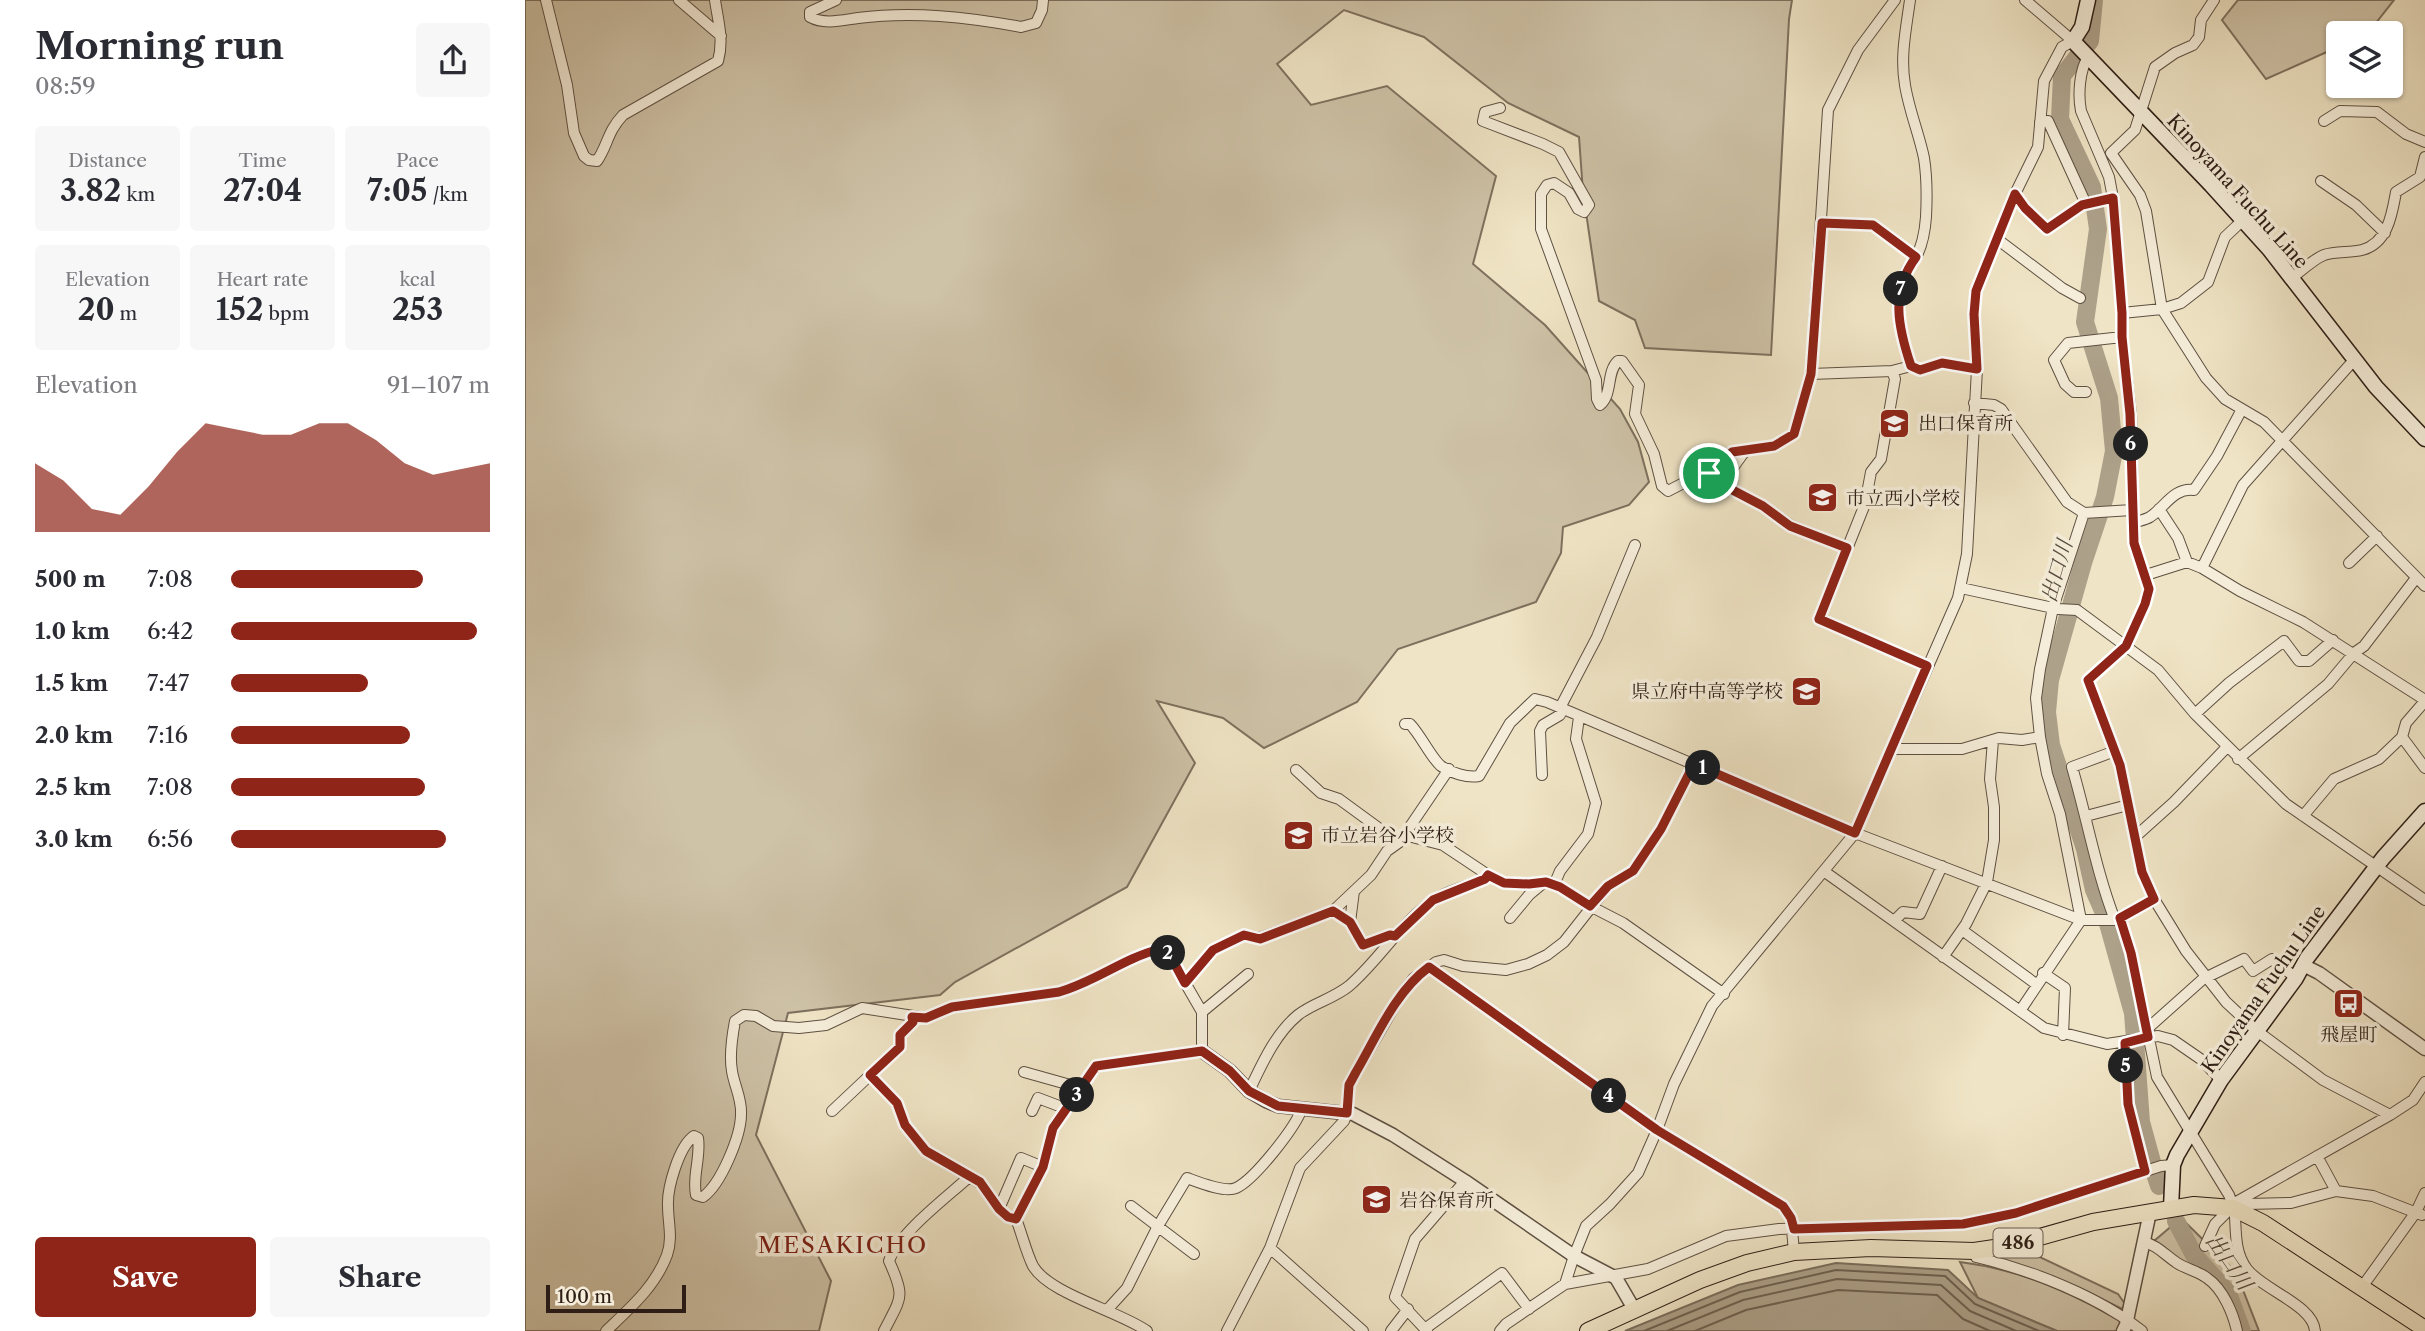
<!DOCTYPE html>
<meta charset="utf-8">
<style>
:root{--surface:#fff;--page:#f7f7f7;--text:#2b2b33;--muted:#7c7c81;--accent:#8f2418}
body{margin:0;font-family:"Libre Caslon Text","Noto Serif JP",serif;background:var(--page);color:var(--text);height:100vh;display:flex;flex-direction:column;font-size:26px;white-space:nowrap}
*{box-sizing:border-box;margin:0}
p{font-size:23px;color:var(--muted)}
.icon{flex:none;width:38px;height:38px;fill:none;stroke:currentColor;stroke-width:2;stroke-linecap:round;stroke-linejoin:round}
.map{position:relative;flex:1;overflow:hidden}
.details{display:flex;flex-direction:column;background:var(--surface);width:525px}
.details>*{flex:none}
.buttons{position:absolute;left:1801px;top:21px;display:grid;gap:14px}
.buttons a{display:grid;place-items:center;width:77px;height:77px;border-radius:7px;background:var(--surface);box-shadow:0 2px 5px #0004;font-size:35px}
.scale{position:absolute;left:21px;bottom:18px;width:140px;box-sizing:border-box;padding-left:7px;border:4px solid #2e1e16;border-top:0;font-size:19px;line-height:24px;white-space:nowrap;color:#2e1e16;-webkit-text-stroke:5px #f5edd9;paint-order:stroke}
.pin{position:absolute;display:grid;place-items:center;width:60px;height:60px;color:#fff;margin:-30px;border:4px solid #fff;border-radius:50%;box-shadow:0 2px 7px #0007}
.km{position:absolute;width:35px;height:35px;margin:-18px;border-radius:50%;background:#222;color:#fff;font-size:19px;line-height:35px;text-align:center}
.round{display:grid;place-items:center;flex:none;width:74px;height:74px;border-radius:7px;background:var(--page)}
.summary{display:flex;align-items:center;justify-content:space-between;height:119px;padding:0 35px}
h1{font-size:38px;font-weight:700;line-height:52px}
.figures{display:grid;grid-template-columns:repeat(3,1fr);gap:10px;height:119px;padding:7px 35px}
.figures div{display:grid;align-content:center;border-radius:7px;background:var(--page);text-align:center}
.figures b{font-size:30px;font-weight:700}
.figures small{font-size:19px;font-weight:400}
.figures p{font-size:19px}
.chart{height:196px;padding:14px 35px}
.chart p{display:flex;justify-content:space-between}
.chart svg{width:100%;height:126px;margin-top:7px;fill:var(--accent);opacity:.7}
.button{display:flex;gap:14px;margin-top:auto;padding:14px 35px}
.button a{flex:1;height:80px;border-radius:7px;background:var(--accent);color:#fff;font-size:28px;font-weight:700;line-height:80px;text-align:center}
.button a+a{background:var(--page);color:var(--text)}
ul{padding:0 35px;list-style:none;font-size:23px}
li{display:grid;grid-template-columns:112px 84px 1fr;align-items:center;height:52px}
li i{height:18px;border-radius:9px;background:var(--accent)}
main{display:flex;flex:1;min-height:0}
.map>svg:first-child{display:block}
.green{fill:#cec2a7;stroke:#7e705e;stroke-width:2}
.water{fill:#ada18a;stroke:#7a6d5c;stroke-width:2}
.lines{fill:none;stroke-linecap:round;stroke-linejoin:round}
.shore{stroke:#6e6050;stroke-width:2}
.river{stroke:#ada18a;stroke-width:18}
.minor-casing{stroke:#5e5042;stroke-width:12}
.tertiary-casing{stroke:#5e5042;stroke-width:15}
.secondary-casing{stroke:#2e1e16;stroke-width:17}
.trunk-casing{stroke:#2e1e16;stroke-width:18}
.minor{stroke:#f5edd9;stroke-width:10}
.tertiary{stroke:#f5edd9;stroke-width:12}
.secondary{stroke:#f5edd9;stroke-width:14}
.trunk{stroke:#efe4c5;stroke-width:16}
.route-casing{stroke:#fff;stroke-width:14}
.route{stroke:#8f2418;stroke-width:9}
.labels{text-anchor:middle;stroke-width:7;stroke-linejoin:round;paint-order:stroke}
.shield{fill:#f5edd9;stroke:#6a5c50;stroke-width:2}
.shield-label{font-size:18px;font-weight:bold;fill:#2e1e16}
.street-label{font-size:19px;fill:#2e1e16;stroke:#f5edd9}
.poi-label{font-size:19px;fill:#2e1e16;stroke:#f5edd9;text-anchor:start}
.water-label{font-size:21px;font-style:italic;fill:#5a4c3f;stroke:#f5edd9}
.quarter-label{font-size:23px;letter-spacing:2px;fill:#7a1f14;stroke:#f5edd9}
</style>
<main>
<section class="details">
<div class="summary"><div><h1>Morning run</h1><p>08:59</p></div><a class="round"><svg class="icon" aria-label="share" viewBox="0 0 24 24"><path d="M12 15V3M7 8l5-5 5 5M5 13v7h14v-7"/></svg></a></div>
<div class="figures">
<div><p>Distance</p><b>3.82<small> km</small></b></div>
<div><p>Time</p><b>27:04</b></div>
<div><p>Pace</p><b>7:05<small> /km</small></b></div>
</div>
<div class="figures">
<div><p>Elevation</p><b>20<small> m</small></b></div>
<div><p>Heart rate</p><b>152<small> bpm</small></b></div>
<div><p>kcal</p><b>253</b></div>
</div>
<div class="chart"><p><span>Elevation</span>91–107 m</p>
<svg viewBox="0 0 160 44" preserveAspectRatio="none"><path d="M0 44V20L10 26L20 36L30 38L40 28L50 16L60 6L70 8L80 10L90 10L100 6L110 6L120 12L130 20L140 24L150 22L160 20V44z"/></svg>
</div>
<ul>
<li><b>500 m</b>7:08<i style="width:74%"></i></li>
<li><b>1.0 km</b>6:42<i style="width:95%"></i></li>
<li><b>1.5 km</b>7:47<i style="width:53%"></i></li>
<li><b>2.0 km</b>7:16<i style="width:69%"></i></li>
<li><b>2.5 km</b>7:08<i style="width:75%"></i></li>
<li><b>3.0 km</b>6:56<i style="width:83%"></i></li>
</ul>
<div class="button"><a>Save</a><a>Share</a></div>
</section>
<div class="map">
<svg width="1900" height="1331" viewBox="0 0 1900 1331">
<rect width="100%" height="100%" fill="#efe4c5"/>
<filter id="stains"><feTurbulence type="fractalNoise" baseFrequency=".00286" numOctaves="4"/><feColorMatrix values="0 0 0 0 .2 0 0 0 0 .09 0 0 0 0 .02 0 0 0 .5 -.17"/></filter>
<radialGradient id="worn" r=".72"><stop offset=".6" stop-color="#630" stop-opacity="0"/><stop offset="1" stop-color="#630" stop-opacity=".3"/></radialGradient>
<path class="green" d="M0 0H1267L1264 19 1246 355 1120 348 1110 320 1074 301 1058 192 1054 137 983 103 899 37 819 10 752 64 786 105 862 86 971 176 948 264 1020 325 1095 409 1113 442 1124 482 1104 505 1038 527 1036 553 1011 602 873 649 832 702 739 748 698 718 632 701 670 763 602 887 430 982 415 995 263 1013 231 1135 306 1281 294 1331H0Z
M1713 0H1869L1843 33H1813V47L1741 79 1697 20Z
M1656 1218 1711 1272 1734 1331H1714L1702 1297 1629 1241Z
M1502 1251 1593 1294 1600 1304 1597 1309 1557 1289 1467 1257Z
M1435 1262C1500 1270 1557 1297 1612 1331H1532L1453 1298Z"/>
<path class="water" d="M1311 1263 1423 1270 1453 1298 1532 1331H1100L1213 1285Z"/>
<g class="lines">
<path class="shore" d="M1119 1331 1215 1292 1311 1270 1420 1276 1450 1304 1514 1331
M1142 1331 1218 1300 1312 1279 1416 1285 1445 1311 1491 1331
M1170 1331 1221 1310 1313 1290 1412 1295 1438 1319 1465 1331"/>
<path class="river" d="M1569 0 1565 41 1537 76 1535 119 1567 187 1573 229 1560 322 1584 398 1589 451 1580 497 1558 563 1525 680 1522 712 1526 745 1560 849 1569 890 1582 920 1608 1013 1616 1122 1627 1162
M1630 1174 1634 1186
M1651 1221 1669 1255 1703 1293 1717 1331"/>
<defs>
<path id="minor" d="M21 0 42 85 49 133 59 156 64 160 72 161C83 145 82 132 98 115L193 61C199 40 193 21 190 0
M154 0 196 36
M311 0 285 12V17C299 25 318 20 333 18 388 11 442 17 496 27L511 23 517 10 518 0
M1385 0C1381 29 1375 57 1380 85 1384 110 1394 134 1399 158 1402 177 1402 198 1401 217 1400 231 1397 247 1390 259 1387 263 1383 267 1381 272 1368 304 1376 335 1386 366
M1689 0 1676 20 1674 37 1668 45 1650 53 1630 67 1610 130 1586 153 1615 195 1621 211 1637 309 1681 378 1700 399 1739 422 1900 586
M1564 56C1554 69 1553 96 1556 111L1584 177 1588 198 1597 313V337L1606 414 1609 543 1624 589 1620 604 1601 646 1563 680 1595 765 1617 872 1629 899 1661 951 1701 1002 1732 1031 1798 1080 1865 1115
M975 108 960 112 958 121 1018 144 1034 152 1064 205 1059 212 1053 209 1044 193 1029 183 1022 185 1016 194V229L1071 380 1072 399 1075 405C1088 394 1081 372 1093 361H1097L1114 385 1110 414 1129 454 1137 486 1143 491 1172 476 1184 473 1207 452 1249 446 1269 434 1286 374 1367 371 1386 366 1395 370 1417 363 1452 369
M1799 121 1815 111 1852 112 1881 134 1900 142
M1515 122 1523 121 1561 204
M1796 181 1831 205 1860 233
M1490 194 1500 208 1522 229 1557 205 1588 198
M1297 223 1348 225 1391 257
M1472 239 1537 288 1555 298
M1768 277C1777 270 1789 259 1799 255 1811 251 1825 253 1837 250 1863 243 1867 214 1871 192L1895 177 1900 157
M1597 313 1637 309 1656 303 1683 282 1700 237 1718 220
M1367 371 1370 379 1356 459 1346 472 1340 504 1294 619 1402 666
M1286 374 1303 110 1333 50 1370 0
M1561 392H1549L1540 384 1529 360 1543 343 1597 337
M1449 403 1469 405 1476 409 1542 502 1559 513 1607 510
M1220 451 1196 484 1238 506 1265 525 1322 548
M1634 509 1653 538 1662 562
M1608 523C1613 521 1620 520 1625 517 1639 508 1649 487 1669 490L1692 456 1717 409
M1824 563 1852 536
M1677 568 1718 485 1829 360
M1621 575 1662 562 1677 568 1715 591 1778 622 1900 700
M1436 588 1533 609 1552 610 1633 670 1670 714 1761 804 1900 900
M1670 714 1704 683 1759 641 1774 661H1784L1808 640
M880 724H885C895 734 907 759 916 766 926 773 942 778 954 776L985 723 1010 699 1022 702 1330 833 1556 920H1590L1629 899
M1877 737 1900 768
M1366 749H1437L1474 738 1497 740 1515 737
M1713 759 1803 684 1829 653 1839 646 1891 578
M771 770 796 793 814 799 855 829 875 840
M1017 775 1015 731 1018 725 1035 715 1037 704 1072 637 1110 545
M1561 816 1603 805
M1778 816 1809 779 1854 759 1877 737 1881 723 1900 701
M883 836 884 828 924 769
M1610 837 1649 802 1702 747
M1300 872 1519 1028 1582 1044 1633 1036 1648 1040 1677 1060 1696 1080
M1029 885 1035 871 1063 834 1071 803 1051 739 1054 717
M808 911 825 922 838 945 865 935 871 936
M985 918 1004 895 1016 885V883
M1595 918 1606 953 1632 1077 1704 1195C1706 1201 1710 1209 1710 1216 1711 1234 1710 1253 1722 1269 1738 1290 1788 1305 1790 1331
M1590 920C1571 871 1562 818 1547 767L1590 751
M1369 921 1378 912 1395 914 1417 866
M825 922 829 891
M1437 930 1511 984
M1418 957 1441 924 1462 882 1469 840V807L1465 779 1468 740
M904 967 1132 1130 1258 1206 1266 1218 1269 1252
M1518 973 1540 988 1538 1035
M660 983 688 950 719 935 735 938 808 911 846 875 862 851 883 836 918 845 963 875 979 883 1004 884 1021 882 1035 887 1065 906 1098 923 1199 994
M1495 1011 1556 920 1535 814 1522 774 1515 737 1511 698 1515 669 1528 608 1559 513
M677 1012 723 974
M1622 1029 1678 979 1719 959 1728 971 1747 959 1771 978
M1600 1043 1603 1104 1620 1171
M499 1072 556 1088
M345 1075 372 1103 380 1126 401 1151 455 1183 474 1209 483 1217 491 1219
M724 1091C737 1064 750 1034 773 1015 788 1003 808 999 824 986 854 960 874 925 906 902 920 891 943 886 960 879L963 875
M307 1111 375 1047V1035L388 1022 387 1017
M507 1111 513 1098 542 1109
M1792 1156 1811 1191
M606 1206 669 1254
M1708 1208 1723 1204 1766 1203 1811 1191 1848 1196 1897 1215
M474 1209 496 1158 518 1167
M1619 1242C1632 1245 1640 1255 1652 1263 1661 1269 1673 1271 1682 1278 1698 1289 1708 1313 1712 1331
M1680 1246 1690 1224 1713 1201 1865 1115 1888 1100 1900 1082
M745 1248 838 1331
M1449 1251 1451 1257C1506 1270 1573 1296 1617 1331
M1040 1284 1049 1256 1061 1226 1085 1204 1113 1173 1132 1130 1149 1084 1187 1006 1330 833 1433 598 1442 554 1452 369 1449 314 1451 291 1490 194 1513 147 1519 81 1537 47 1548 41 1500 0
M1837 1287 1891 1212 1900 1193
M582 1310 602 1288 633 1226 662 1178C673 1182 700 1193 711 1188 729 1180 771 1127 777 1108
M901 1328 977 1273 1004 1309
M81 1331C105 1308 130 1287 142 1255 148 1238 143 1223 143 1206 142 1188 154 1146 169 1136L173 1138C176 1157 167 1177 171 1195L178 1197C196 1184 216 1136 216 1114 217 1099 209 1085 207 1071 204 1055 207 1037 210 1021L219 1015 231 1016 248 1026 274 1028 301 1025 337 1008 401 1018 427 1007 534 992C570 982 599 958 635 949L644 955 677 1012V1051L571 1066 528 1128 518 1167 491 1219C497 1234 501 1252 508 1266 524 1294 594 1311 622 1331
M359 1331C376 1297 381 1298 364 1261 373 1234 421 1198 444 1177
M702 1331 745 1248 775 1168 819 1121 822 1113 824 1085 877 993 889 978 911 962 919 960 938 966 981 970 1003 964 1022 955 1039 942 1083 886 1108 871 1136 829 1169 764
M866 1331 883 1309
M902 1331 870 1297 890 1239 940 1181
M975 1331 981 1324 1040 1284 1123 1269 1201 1236 1254 1229 1438 1224 1491 1213 1636 1166 1648 1165"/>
<path id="tertiary" d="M1778 965 1794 973 1900 1049
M677 1051 705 1071 724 1091 741 1101 753 1106 828 1114 868 1135 940 1181 1049 1256 1091 1278 1109 1309
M1598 1331 1601 1325 1625 1212"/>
<path id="secondary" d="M1563 0 1557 27 1548 41 1686 185 1744 249 1851 387 1900 439
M1646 1208 1648 1165 1652 1155 1696 1080 1771 978 1782 958 1858 858 1900 811"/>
<path id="trunk" d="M1063 1331 1175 1280 1222 1263 1269 1252 1346 1248 1449 1251 1483 1246 1568 1222 1669 1205 1708 1208 1738 1223 1900 1329"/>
</defs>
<use href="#minor" class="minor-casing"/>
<use href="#tertiary" class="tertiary-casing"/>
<use href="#secondary" class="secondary-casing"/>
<use href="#trunk" class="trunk-casing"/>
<use href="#minor" class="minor"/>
<use href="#tertiary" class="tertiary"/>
<use href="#secondary" class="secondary"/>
<use href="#trunk" class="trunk"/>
</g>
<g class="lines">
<defs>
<path id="route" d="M1490 194 1500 208 1522 229 1557 205 1588 198 1597 313V337L1605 414 1609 543 1624 589 1620 604 1601 646 1563 680 1595 765 1617 872 1629 899 1595 918 1606 953 1623 1037 1600 1043 1603 1104 1620 1171 1491 1213 1438 1224 1269 1229 1266 1218 1258 1206 1132 1130 904 967C870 992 852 1036 831 1072L824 1085 822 1113 753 1106 724 1091 705 1071 677 1051 571 1066 528 1128 518 1167 491 1219 483 1217 474 1209 455 1182 401 1151 380 1125 372 1103 345 1075 375 1047V1035L388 1022 387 1017 401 1018 427 1007 534 992C570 982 599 958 635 949L645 955 660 983 688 950 719 935 735 939 808 911 825 922 838 945 865 935 870 936 908 900 960 879 963 875 979 883 1004 884 1021 882 1035 887 1065 906 1083 886 1108 871 1136 829 1169 764 1330 833 1402 666 1294 619 1322 548 1265 526 1238 506 1196 484 1184 473 1207 452 1249 446 1269 434 1286 374 1297 223 1348 225 1391 257C1365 292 1373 327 1386 366L1395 370 1417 363 1452 369 1449 314 1451 291Z"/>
</defs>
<use href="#route" class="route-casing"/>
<use href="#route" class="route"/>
</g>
<defs>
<symbol id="school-square" viewBox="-11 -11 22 22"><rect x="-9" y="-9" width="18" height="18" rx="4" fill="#8f2418" stroke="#f5edd9"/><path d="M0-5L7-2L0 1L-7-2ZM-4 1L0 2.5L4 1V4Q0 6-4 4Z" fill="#fff"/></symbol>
<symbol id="bus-square" viewBox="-11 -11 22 22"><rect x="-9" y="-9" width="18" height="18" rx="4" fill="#8f2418" stroke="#f5edd9"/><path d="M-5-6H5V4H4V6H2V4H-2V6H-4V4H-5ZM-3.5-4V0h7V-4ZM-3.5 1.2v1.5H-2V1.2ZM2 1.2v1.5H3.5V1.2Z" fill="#fff"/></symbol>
</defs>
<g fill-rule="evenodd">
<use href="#school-square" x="1352" y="406" width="35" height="35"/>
<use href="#school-square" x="1280" y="480" width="35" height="35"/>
<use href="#school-square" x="1264" y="674" width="35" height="35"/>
<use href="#school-square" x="756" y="818" width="35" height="35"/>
<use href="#bus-square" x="1806" y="986" width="35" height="35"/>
<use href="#school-square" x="834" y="1182" width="35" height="35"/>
</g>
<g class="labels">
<rect class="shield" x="1468.5" y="1228.5" width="49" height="29" rx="5"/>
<g class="shield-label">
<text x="1493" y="1249">486</text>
</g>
<g class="street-label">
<text transform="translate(1713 191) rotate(48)" y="7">Kinoyama Fuchu Line</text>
<text transform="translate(1738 989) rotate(-55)" y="7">Kinoyama Fuchu Line</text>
</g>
<g class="poi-label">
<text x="1393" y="430">出口保育所</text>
<text x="1321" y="505">市立西小学校</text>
<text x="1258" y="698" text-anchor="end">県立府中高等学校</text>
<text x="796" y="842">市立岩谷小学校</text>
<text x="1824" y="1041" text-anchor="middle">飛屋町</text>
<text x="874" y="1207">岩谷保育所</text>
</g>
<g class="water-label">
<text transform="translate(1532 571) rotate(-74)" y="7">出口川</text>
<text transform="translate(1704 1262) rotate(55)" y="7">出口川</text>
</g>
<g class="quarter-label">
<text x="318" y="1253">MESAKICHO</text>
</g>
</g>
<rect width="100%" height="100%" filter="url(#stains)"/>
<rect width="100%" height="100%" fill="url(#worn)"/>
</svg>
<div class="buttons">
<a><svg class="icon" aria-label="layers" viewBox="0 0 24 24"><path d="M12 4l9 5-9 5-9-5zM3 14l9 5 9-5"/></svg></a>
</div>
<div class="scale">100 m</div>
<div class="pin" style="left:1184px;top:473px;background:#1e9e55"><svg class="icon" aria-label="arrive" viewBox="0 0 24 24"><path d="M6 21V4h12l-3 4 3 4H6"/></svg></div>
<b class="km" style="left:1178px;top:768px">1</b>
<b class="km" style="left:643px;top:953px">2</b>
<b class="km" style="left:552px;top:1095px">3</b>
<b class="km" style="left:1084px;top:1096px">4</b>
<b class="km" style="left:1601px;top:1066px">5</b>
<b class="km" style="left:1606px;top:444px">6</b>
<b class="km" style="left:1376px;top:289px">7</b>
</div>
</main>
